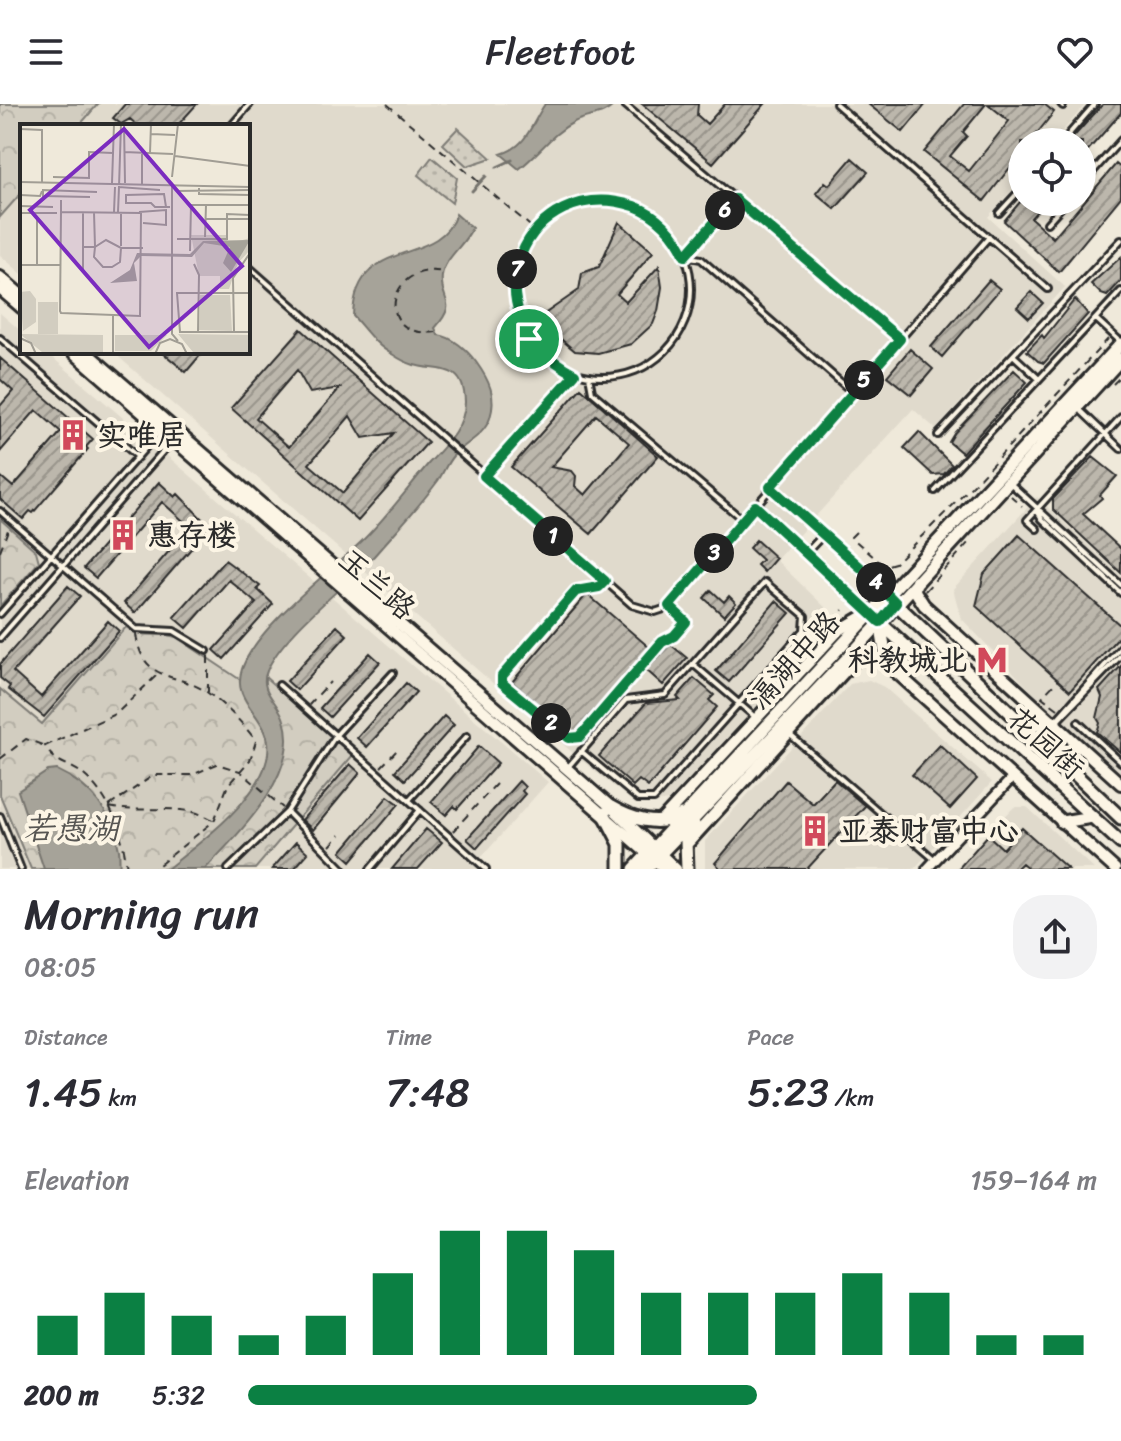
<!DOCTYPE html>
<meta charset="utf-8">
<style>
:root{--surface:#fff;--page:#f2f2f3;--text:#2b2b33;--muted:#7c7c81;--accent:#0b8043}
body{margin:0;font-family:Sriracha,"LXGW WenKai TC",sans-serif;background:var(--page);color:var(--text);height:100vh;display:flex;flex-direction:column;font-size:30px;white-space:nowrap}
*{box-sizing:border-box;margin:0}
p{font-size:26px;color:var(--muted)}
.icon{flex:none;width:44px;height:44px;fill:none;stroke:currentColor;stroke-width:2;stroke-linecap:round;stroke-linejoin:round}
.map{position:relative;height:765px;overflow:hidden}
.drawer{display:flex;flex-direction:column;background:var(--surface);flex:1}
.drawer>*{flex:none}
.buttons{position:absolute;left:1008px;top:24px;display:grid;gap:16px}
.buttons a{display:grid;place-items:center;width:88px;height:88px;border-radius:50%;background:var(--surface);box-shadow:0 4px 12px #0003;font-size:40px}
.pin{position:absolute;display:grid;place-items:center;width:68px;height:68px;color:#fff;margin:-34px;border:4px solid #fff;border-radius:50%;box-shadow:0 2px 8px #0007}
.km{position:absolute;width:40px;height:40px;margin:-20px;border-radius:50%;background:#222;color:#fff;font-size:22px;line-height:40px;text-align:center}
.round{display:grid;place-items:center;flex:none;width:84px;height:84px;border-radius:32px;background:var(--page)}
.headline{display:flex;align-items:center;justify-content:space-between;height:136px;padding:0 24px}
h1{font-size:44px;font-weight:600;line-height:60px}
.figures{display:grid;grid-template-columns:repeat(3,1fr);gap:12px;height:136px;padding:8px 24px}
.figures div{display:grid;align-content:center}
.figures b{font-size:40px;font-weight:600}
.figures small{font-size:22px;font-weight:400}
.figures p{font-size:22px}
.chart{height:224px;padding:16px 24px}
.chart p{display:flex;justify-content:space-between}
.chart svg{width:100%;height:144px;margin-top:8px;stroke:var(--accent);stroke-width:6}
ul{padding:0 24px;list-style:none;font-size:26px}
li{display:grid;grid-template-columns:128px 96px 1fr;align-items:center;height:60px}
li i{height:20px;border-radius:10px;background:var(--accent)}
header{display:flex;justify-content:space-between;align-items:center;height:104px;padding:0 24px;background:var(--surface);font-size:36px;font-weight:600}
.map>svg:first-child{display:block}
.built{fill:#e0dacc}
.grass{fill:url(#grass-dots);stroke:#7e7c76;stroke-width:2}
.park{fill:url(#park-crowns);stroke:#7e7c76;stroke-width:2}
.water{fill:#a6a399;stroke:#75736d;stroke-width:2}
.lines{fill:none;stroke-linecap:round;stroke-linejoin:round}
.stream{stroke:#75736d;stroke-width:3}
.building{fill:url(#building-hatch);stroke:#2b2b2b;stroke-width:2;fill-rule:evenodd}
.service-casing{stroke:#2b2b2b;stroke-width:10}
.minor-casing{stroke:#2b2b2b;stroke-width:14}
.tertiary-casing{stroke:#2b2b2b;stroke-width:16}
.secondary-casing{stroke:#2b2b2b;stroke-width:17}
.path{stroke:#2b2b2b;stroke-width:2;stroke-dasharray:8 6;stroke-linecap:butt}
.service{stroke:#fcf5e5;stroke-width:4}
.minor{stroke:#fcf5e5;stroke-width:8}
.tertiary{stroke:#fcf5e5;stroke-width:10}
.secondary{stroke:#fcf5e5;stroke-width:11}
.route-casing{stroke:#fff;stroke-width:16}
.route{stroke:#0b8043;stroke-width:10}
.labels{text-anchor:middle;stroke-width:8;stroke-linejoin:round;paint-order:stroke}
.poi-label{font-size:30px;font-weight:bold;fill:#2b2b2b;stroke:#fcf5e5;text-anchor:start}
.street-label{font-size:30px;fill:#2b2b2b;stroke:#fcf5e5}
.water-label{font-size:32px;font-style:italic;fill:#565552;stroke:#fcf5e5}
.inset-road{fill:none;stroke:#a19d94;stroke-width:2}
.view{fill:#7b2cbf;fill-opacity:0.15;stroke:#7b2cbf;stroke-width:4}
.inset-edge{fill:none;stroke:#2b2b2b;stroke-width:4}
</style>
<header><svg class="icon" aria-label="menu" viewBox="0 0 24 24"><path d="M4 6h16M4 12h16M4 18h16"/></svg>Fleetfoot<svg class="icon" aria-label="heart" viewBox="0 0 24 24"><path d="M12 20l-8-8c-3-5 5-10 8-4 3-6 11-1 8 4z"/></svg></header>
<div class="map">
<svg width="1121" height="765" viewBox="0 0 1121 765">
<defs>
<pattern id="grass-dots" width="8" height="8" patternUnits="userSpaceOnUse" patternTransform="scale(2)"><rect width="8" height="8" fill="#d2cdc0"/><path d="M2 2h.1M6 6h.1" fill="none" stroke="#b4b0a5" stroke-width="1.8" stroke-linecap="round"/></pattern>
<pattern id="park-crowns" width="20" height="18" patternUnits="userSpaceOnUse" patternTransform="scale(2)"><rect width="20" height="18" fill="#d2cdc0"/><path d="M2 6a3 3 0 1 1 6 0M12 15a3 3 0 1 1 6 0" fill="none" stroke="#b4b0a5"/></pattern>
<pattern id="building-hatch" width="6" height="6" patternUnits="userSpaceOnUse" patternTransform="scale(2)"><rect width="6" height="6" fill="#bcb7ac"/><path d="M-1 1l2-2M0 6l6-6M5 7l2-2" fill="none" stroke="#99958c"/></pattern>
</defs>
<rect width="100%" height="100%" fill="#efe9da"/>
<filter id="ink" filterUnits="userSpaceOnUse"><feTurbulence type="fractalNoise" baseFrequency=".0125" numOctaves="2"/><feDisplacementMap in="SourceGraphic" scale="16" xChannelSelector="R" yChannelSelector="G"/><feConvolveMatrix kernelMatrix="1 2 1 2 8 2 1 2 1" color-interpolation-filters="sRGB"/></filter>
<g filter="url(#ink)">
<path class="built" d="M98 0H1086L1053 38H1022V74L988 113 1065 183 936 325 913 305 776 456 828 506 827 526 668 697 648 700 632 697 573 649 113 248H248V22H79Z
M22 88V170L0 151V113Z
M0 209 22 228V248H46L548 678 479 756 487 765H0Z
M1037 393 1121 472V671L1064 621 961 514 953 485Z
M869 576 884 583 992 678 914 765H705V737L850 580Z
M1014 703H1027L1094 765H955Z"/>
<path class="grass" d="M458 24 491 54 467 62 443 40Z
M432 53 457 74 452 99 418 71Z"/>
<path class="park" d="M0 0H98L79 22H22V88L0 113Z
M0 415 36 447 39 458 0 502Z
M126 523C144 536 157 527 176 533L254 585 265 573 353 651 255 765H31L0 691V585L42 620Z"/>
<path class="water" d="M545 0H615C602 14 590 10 574 18 552 29 539 50 519 65L501 50C528 42 531 20 545 0Z
M456 110 472 124C465 141 444 154 442 172 439 197 460 196 435 224L438 231C453 233 467 246 476 258 489 276 497 292 490 314 484 332 465 339 453 352 446 360 443 370 437 378 418 404 395 428 374 452 346 482 281 531 267 567 258 587 279 598 284 616 302 669 237 731 205 765H167C201 737 289 676 264 625 254 604 233 592 242 565 256 523 330 468 362 437 386 414 407 385 429 359 445 342 465 323 465 298 464 258 438 268 414 261 407 259 398 254 392 250 376 242 365 225 353 212 355 131 438 164 456 110Z
M57 666C90 681 113 709 119 746 120 752 119 758 120 765H44L18 687 48 667Z"/>
<g class="lines">
<path class="stream" d="M497 63 512 56
M472 87 486 72"/>
</g>
<path class="building" d="M125 0H197L177 22H138L130 15 121 20 113 14Z
M642 0H698L697 11 707 20 725 0H765L713 59Z
M868 0H926L903 28Z
M964 0H986L963 28 967 32 950 52 969 67 1009 17 988 0H1044L1054 8 1030 38H1022V48L984 97 924 48Z
M1103 0H1121V9L1082 53V38H1069Z
M852 54 868 68 835 105 816 89 825 78 829 81Z
M1116 60 1121 64V93L1059 168 1004 117 1020 98H1045L1031 114 1053 134Z
M619 118 653 148 617 190 626 198 659 162 662 183 658 207 653 220 631 240 598 249 575 247 537 215 579 186 582 169 599 163Z
M1121 153V177L1107 192 1101 190 1091 180Z
M989 176 1000 185 942 253 931 243Z
M1031 188 1043 199 1029 214 1017 203Z
M1075 195 1088 210 1044 259 1038 257 1027 247 1042 231 1044 234Z
M301 225 428 338 358 417 231 304ZM297 266 310 289 340 284 289 343 256 314ZM350 312 363 334 394 329 343 389 309 360Z
M910 245 933 265 911 291 887 272Z
M162 248H203L186 268Z
M0 254 93 335 86 343 88 345 33 409 30 407 23 415 0 395V372L13 383 61 328 36 306 0 348V302L13 287 0 275Z
M1014 266 1027 278 962 349 949 338 955 328Z
M581 284 658 352 591 430 511 363ZM596 311 629 339 585 391 575 382 576 372 572 367 551 363Z
M919 328 952 361 944 370 933 371 904 344Z
M1093 353 1117 372 1100 391 1102 394 1083 410 1121 445V469L1053 405V395Z
M159 378 175 393 178 390 210 423 135 509 124 499 190 423 162 398 96 474 84 464Z
M1019 431 1121 522V530L1070 587 976 502 984 470Z
M756 436 776 454 764 468 757 461 762 456 749 444Z
M225 456 260 482 257 485 273 500 224 555 214 546 256 499 229 476 187 524 174 513Z
M68 482 80 492 13 568 41 593 108 517 119 527 44 613 8 585 10 582 0 574V560Z
M711 486 724 498 729 492 736 499 724 512 704 494Z
M587 490 650 544 577 628 571 629 512 578Z
M776 497 790 509 729 578 716 567Z
M337 522 347 531 297 586 287 577Z
M670 540 687 554 663 581 645 565Z
M370 549 380 558 330 613 320 604Z
M1121 562V649L1097 628 1100 619 1097 614 1102 593 1099 586Z
M694 574 714 591 709 596 717 603 648 683 639 676 633 682 599 652 646 599 680 596 677 593Z
M406 579 416 588 367 643 357 634Z
M444 612 454 621 405 676 395 667Z
M940 641 977 675 950 705 912 671Z
M479 642 498 659 457 705 454 702 446 711 431 698Z
M350 660 360 669 313 726 302 716Z
M835 676 865 702 807 765H721L715 759 786 677 813 700Z
M519 677 525 683 522 687 525 690 477 744 467 735Z
M388 692 399 700 351 757 341 748Z
M1022 724 1068 765H1029L1022 759 1016 765H958L988 731 1003 745Z
M426 725 442 738 418 765H392Z
M296 738 308 749 294 765H272Z"/>
<g class="lines">
<defs>
<path id="service" d="M836 0 1048 185
M1061 0 1063 2
M625 1 900 235
M231 22 250 0
M1062 38 1095 0
M1082 80 1121 36
M515 185a88 88 0 1 1 176 0a88 88 0 1 1-176 0Z
M999 109 1022 84
M1047 119 1066 98
M685 152 701 155 853 289
M685 152 735 95
M248 162 632 501 655 508 667 504 989 133
M1096 215 1121 238
M0 234 138 353
M1013 251 1039 275
M589 272 592 288 743 416
M1078 304 1121 345
M938 331 1121 136
M484 372 575 270
M1011 380 1121 481
M770 383 887 489
M935 387 1121 187
M755 402 867 507
M0 407 136 525 174 527 207 547
M1037 407 1042 415 1121 489
M1037 425 1027 416 1121 313
M805 450 824 430
M605 477 599 483 576 487 502 572V579L569 634 580 633 662 538 674 532 686 518 669 502
M0 510 162 325
M0 534 172 337
M693 560 755 613
M279 581 486 765
M1056 616 1121 543
M1057 617 1121 551
M1078 618 1121 658
M789 630 934 755
M568 663 626 596 665 591 765 478 805 512 804 526 654 695H638L581 647
M409 696 467 632
M287 708 343 765
M0 712 21 765
M228 765 287 708 336 631 393 569
M370 765 420 706"/>
<path id="minor" d="M927 765 1013 673"/>
<path id="tertiary" d="M0 173 22 192
M0 185 22 204
M73 248 665 765
M86 248 611 703 676 765
M916 477 915 487 924 501 1121 680
M661 717 838 527 869 509
M689 738 855 556 874 552 887 560 1115 765"/>
<path id="secondary" d="M892 496 1121 714
M875 514 1121 739
M880 518 887 560
M1023 622 1055 618 1051 650
M611 703C631 715 658 724 681 711
M604 709 620 740V765
M1062 718 1092 713
M634 765 1121 240
M646 765 856 545 1121 255
M687 765 686 737 694 720"/>
</defs>
<use href="#service" class="service-casing"/>
<use href="#minor" class="minor-casing"/>
<use href="#tertiary" class="tertiary-casing"/>
<use href="#secondary" class="secondary-casing"/>
<path class="path" d="M387 0 535 126
M436 228C372 236 388 156 444 168
M1113 280 1121 272
M1011 392 1022 402
M856 428 851 433 884 462 895 459 974 380 1108 235
M0 447 8 426
M925 487 969 438
M833 517 843 506
M136 530C143 581 178 567 208 589 226 602 243 619 256 637L250 656 228 681 214 717 154 765
M208 552V589
M309 601 330 578
M1058 605 1042 593 1058 576
M0 655 26 635 45 642
M381 663 399 644
M109 702 154 671H192L217 660 240 667 283 704
M109 703C145 711 182 696 214 717
M453 727 496 680
M330 742 340 731
M127 765C123 730 110 690 80 668 67 659 53 658 45 642L117 609 156 572"/>
<use href="#service" class="service"/>
<use href="#minor" class="minor"/>
<use href="#tertiary" class="tertiary"/>
<use href="#secondary" class="secondary"/>
</g>
</g>
<g class="lines" filter="url(#ink)">
<defs>
<path id="route" d="M735 95 900 235 770 383 869 471 896 499 880 518 755 402 669 502 686 518 674 532 662 538 580 633 569 634 502 579V572L576 487 599 483 605 477 484 372 575 270C460 210 527 67 634 102 657 110 676 130 685 152Z"/>
</defs>
<use href="#route" class="route-casing"/>
<use href="#route" class="route"/>
</g>
<defs>
<symbol id="building-bare" viewBox="-9 -9 18 18"><path d="M-4-6H4V6H1V3H-1V6H-4ZM-2.5-4.3h1.7v1.8h-1.7ZM.8-4.3h1.7v1.8H.8ZM-2.5-1h1.7V.8h-1.7ZM.8-1h1.7V.8H.8Z" fill="#d1495b" stroke="#fcf5e5" stroke-width="2.5" paint-order="stroke"/></symbol>
<symbol id="metro-bare" viewBox="-9 -9 18 18"><path d="M-5.5 5V-5H-3L0 0L3-5H5.5V5H3V-.5L0 4L-3-.5V5Z" fill="#d1495b" stroke="#fcf5e5" stroke-width="2.5" paint-order="stroke"/></symbol>
</defs>
<g fill-rule="evenodd">
<use href="#building-bare" x="51" y="309" width="44" height="44"/>
<use href="#building-bare" x="101" y="409" width="44" height="44"/>
<use href="#metro-bare" x="970" y="534" width="44" height="44"/>
<use href="#building-bare" x="793" y="705" width="44" height="44"/>
</g>
<g class="labels">
<g class="poi-label">
<text x="97" y="341">实唯居</text>
<text x="147" y="441">惠存楼</text>
<text x="968" y="566" text-anchor="end">科教城北</text>
<text x="839" y="737">亚泰财富中心</text>
</g>
<g class="street-label">
<text transform="translate(377 480) rotate(41)" y="10">玉兰路</text>
<text transform="translate(794 556) rotate(-48)" y="10">滆湖中路</text>
<text transform="translate(1046 639) rotate(42)" y="10">花园街</text>
</g>
<g class="water-label">
<text x="71" y="735">若愚湖</text>
</g>
</g>
<g transform="translate(20 20)">
<rect width="230" height="230" fill="#efe9da"/>
<path d="M171 111H206L208 120 230 114V126L218 139 209 165H200V152H179ZM180 171H210L212 207 179 206ZM0 210 83 211V228H22ZM158 210 230 211V228H173ZM95 211H147L131 227H95Z" fill="#d2cdc0"/>
<path d="M10 167 16 175V198L3 207 0 168ZM18 178H38V210H18Z" fill="#d2cdc0"/>
<path d="M230 116 211 148 203 139 210 123 184 119 172 133 121 132 114 139 117 157 90 159 110 146 117 129 170 130 183 117Z" fill="#a6a399"/>
<path class="inset-road" d="M104 0 105 59M0 5 22 6V59M131 10 155 11M104 28 153 30M122 29V60M130 29 131 0M155 32 230 42M33 53 70 54M152 53 158 0M69 54V28L93 29M0 58 230 63M92 59 94 0M152 62V210L158 217M99 63 101 0M179 64V70L230 71M156 67 230 66M0 71 20 72 22 67M70 73 23 72V66L77 68M0 82 33 83M146 83 144 70 106 71V79H131L135 83H150M41 88 121 89 120 192 41 189 40 187 41 88V76M63 88V146M94 88 95 63M98 88 99 63 140 66M119 88 146 86V101L123 99M0 89H37M17 93V141M186 95H229M185 113 186 81M157 115H207V90L230 91M101 122V88M63 123H75L74 88M101 124 100 138 92 143H83L74 133 75 123 86 116 101 124H123M170 127 171 81H230M174 140 179 151 178 208M0 141H41M156 169H230M157 169 160 208H230M93 192V230M214 208 213 154 230 129M0 214 11 219 16 230M135 230 140 219 150 215 162 220 167 230"/>
<path class="view" d="M104 5 222 142 129 223 10 86Z"/>
<rect width="230" height="230" class="inset-edge"/>
</g>
</svg>
<div class="buttons">
<a><svg class="icon" aria-label="locate" viewBox="0 0 24 24"><circle cx="12" cy="12" r="6"/><path d="M12 2v4M12 18v4M2 12h4M18 12h4"/></svg></a>
</div>
<div class="pin" style="left:529px;top:235px;background:#1e9e55"><svg class="icon" aria-label="arrive" viewBox="0 0 24 24"><path d="M6 21V4h12l-3 4 3 4H6"/></svg></div>
<b class="km" style="left:553px;top:432px">1</b>
<b class="km" style="left:551px;top:619px">2</b>
<b class="km" style="left:714px;top:449px">3</b>
<b class="km" style="left:876px;top:478px">4</b>
<b class="km" style="left:864px;top:276px">5</b>
<b class="km" style="left:725px;top:106px">6</b>
<b class="km" style="left:517px;top:165px">7</b>
</div>
<section class="drawer">
<div class="headline"><div><h1>Morning run</h1><p>08:05</p></div><a class="round"><svg class="icon" aria-label="share" viewBox="0 0 24 24"><path d="M12 15V3M7 8l5-5 5 5M5 13v7h14v-7"/></svg></a></div>
<div class="figures">
<div><p>Distance</p><b>1.45<small> km</small></b></div>
<div><p>Time</p><b>7:48</b></div>
<div><p>Pace</p><b>5:23<small> /km</small></b></div>
</div>
<div class="chart"><p><span>Elevation</span>159–164 m</p>
<svg viewBox="0 0 160 44" preserveAspectRatio="none"><path d="M5 44V32M15 44V25M25 44V32M35 44V38M45 44V32M55 44V19M65 44V6M75 44V6M85 44V12M95 44V25M105 44V25M115 44V25M125 44V19M135 44V25M145 44V38M155 44V38"/></svg>
</div>
<ul>
<li><b>200 m</b>5:32<i style="width:60%"></i></li>
</ul>
</section>
